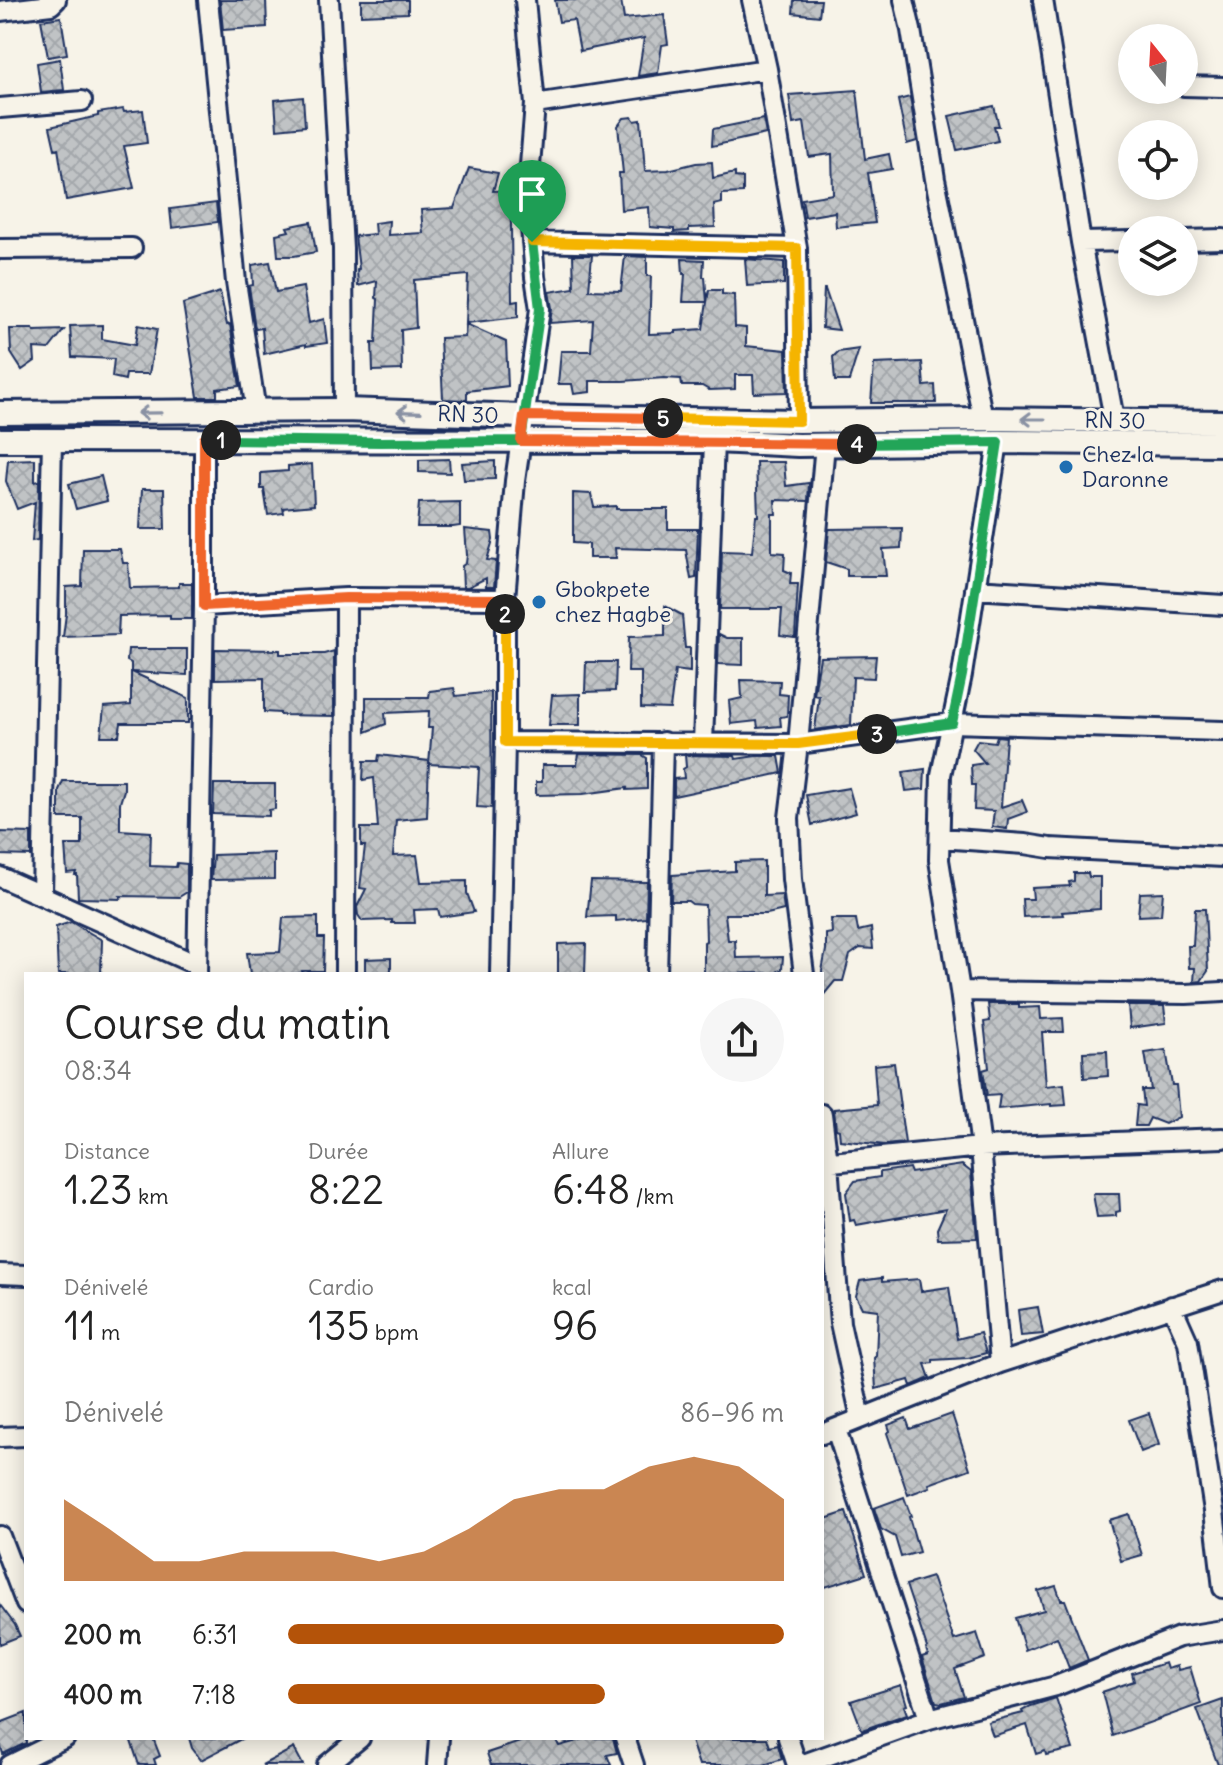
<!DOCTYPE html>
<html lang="fr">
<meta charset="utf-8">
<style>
:root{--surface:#fff;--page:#f6f6f6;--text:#222;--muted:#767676;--accent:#b45309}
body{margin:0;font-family:Delius,sans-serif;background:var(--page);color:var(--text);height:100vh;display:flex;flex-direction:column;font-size:30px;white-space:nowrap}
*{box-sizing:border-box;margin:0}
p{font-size:26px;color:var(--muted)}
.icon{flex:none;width:44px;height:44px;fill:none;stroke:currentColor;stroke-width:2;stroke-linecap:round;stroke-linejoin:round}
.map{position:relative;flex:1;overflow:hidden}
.panel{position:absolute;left:24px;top:972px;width:800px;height:768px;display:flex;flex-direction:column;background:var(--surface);border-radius:0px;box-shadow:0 4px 20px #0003}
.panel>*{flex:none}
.needle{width:52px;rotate:342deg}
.fabs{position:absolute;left:1118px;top:24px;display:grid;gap:16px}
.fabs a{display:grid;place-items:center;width:80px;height:80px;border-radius:50%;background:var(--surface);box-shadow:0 4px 20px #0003;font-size:40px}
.pin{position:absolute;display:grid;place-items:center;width:68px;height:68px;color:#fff;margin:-82px -34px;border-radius:50% 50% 50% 0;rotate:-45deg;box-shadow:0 0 8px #0007}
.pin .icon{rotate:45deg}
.km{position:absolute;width:40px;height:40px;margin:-20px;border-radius:50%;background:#222;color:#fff;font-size:22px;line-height:40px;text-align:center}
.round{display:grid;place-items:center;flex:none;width:84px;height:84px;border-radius:42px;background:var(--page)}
.headline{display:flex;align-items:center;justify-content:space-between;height:136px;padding:0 40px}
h1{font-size:44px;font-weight:600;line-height:60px}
.figures{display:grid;grid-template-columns:repeat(3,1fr);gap:12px;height:136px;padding:8px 40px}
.figures div{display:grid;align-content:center}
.figures b{font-size:40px;font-weight:600}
.figures small{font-size:22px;font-weight:400}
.figures p{font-size:22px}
.chart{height:224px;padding:16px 40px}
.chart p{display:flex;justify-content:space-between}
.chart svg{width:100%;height:144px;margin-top:8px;fill:var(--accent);opacity:.7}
ul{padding:0 40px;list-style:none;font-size:26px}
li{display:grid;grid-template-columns:128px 96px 1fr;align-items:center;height:60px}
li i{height:20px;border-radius:10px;background:var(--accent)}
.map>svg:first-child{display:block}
.building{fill:url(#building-cross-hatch);stroke:#1b2f5e;stroke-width:2}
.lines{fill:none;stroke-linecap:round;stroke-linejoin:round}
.minor-casing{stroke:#1b2f5e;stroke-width:24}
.major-casing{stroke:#1b2f5e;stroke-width:28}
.minor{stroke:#f7f3e8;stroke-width:18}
.major{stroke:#f7f3e8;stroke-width:22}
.oneway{stroke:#8991a3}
.split-1-casing{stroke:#fff;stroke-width:16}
.split-2-casing{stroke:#fff;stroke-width:16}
.split-3-casing{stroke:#fff;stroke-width:16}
.split-4-casing{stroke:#fff;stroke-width:16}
.split-5-casing{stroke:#fff;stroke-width:16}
.split-6-casing{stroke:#fff;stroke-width:16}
.split-1{stroke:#22a559;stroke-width:10}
.split-2{stroke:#f0652b;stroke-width:10}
.split-3{stroke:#f5b400;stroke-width:10}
.split-4{stroke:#22a559;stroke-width:10}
.split-5{stroke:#f0652b;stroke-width:10}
.split-6{stroke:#f5b400;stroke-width:10}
.poi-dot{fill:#1f6fb2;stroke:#f7f3e8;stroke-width:3}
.labels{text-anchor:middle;stroke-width:6;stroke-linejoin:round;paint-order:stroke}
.street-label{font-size:22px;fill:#1b2f5e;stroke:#f7f3e8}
.poi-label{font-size:22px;fill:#1b2f5e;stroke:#f7f3e8;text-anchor:start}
</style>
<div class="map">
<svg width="1223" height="1765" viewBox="0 0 1223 1765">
<defs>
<pattern id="building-cross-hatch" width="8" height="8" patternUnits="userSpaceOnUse" patternTransform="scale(2)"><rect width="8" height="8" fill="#c0c3c5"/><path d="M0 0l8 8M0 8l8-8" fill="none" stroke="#a4a8ac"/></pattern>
</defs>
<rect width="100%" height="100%" fill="#f7f3e8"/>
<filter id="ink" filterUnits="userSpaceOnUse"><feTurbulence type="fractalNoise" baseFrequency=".0125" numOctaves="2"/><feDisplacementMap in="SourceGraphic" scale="16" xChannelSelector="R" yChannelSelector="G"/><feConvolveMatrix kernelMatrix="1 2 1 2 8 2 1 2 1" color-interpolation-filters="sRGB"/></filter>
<g filter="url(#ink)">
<path class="building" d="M220 0H266L267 27 223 30Z
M361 0H408V13L361 15Z
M555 0H621L624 19 664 15 668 44 662 45 658 73 638 76 644 38 580 51 574 20 559 22Z
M794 0H821L819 16 793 13Z
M61 17 67 54 48 57 41 20Z
M60 59 64 90 41 92 37 63Z
M857 90 865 159 889 154 892 169 868 173 875 223 836 227 835 212 805 217 802 199 833 194 832 154 809 157 804 122 793 124 789 95Z
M303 97 305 126 277 129 275 100Z
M910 97 917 141 907 144 898 100Z
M994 106 999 126H994L998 141 957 150 949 116Z
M123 109 124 112 143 110 147 143 124 146 134 188 66 200 58 148 55 149 50 127 98 116V113Z
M632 117 635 121 641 120 645 171 668 170 696 163 712 162 713 178 735 173V177L743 178V193L722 194V203L714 205 715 227 689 228V231L674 232V229L650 227 649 207 621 210 619 173H623L618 126 624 118Z
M763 119 766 134 712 146 713 129Z
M469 168 498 173 493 191 510 190 508 210 510 209 511 224 512 302 518 301V317L466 323 468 275 414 280 416 328 401 330 402 370 373 371 372 343H376L378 299 376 298 377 281 358 286 357 270 359 269 355 236 375 234 374 223 389 221 388 235 423 233 421 210 454 208Z
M216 203 218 222 172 228 170 209Z
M311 222 316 252 294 256H278L276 234 289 231 287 227Z
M573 255H592L589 290 621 291 625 256 647 257V276H651L649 334 676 333V331L703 329 707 302H683L685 274H683L682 259 704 260 703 277H705L707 302 709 290H722V294L734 295 735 327 746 328V346L786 350 787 392 754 393 753 375H735V389L709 390 702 386H682L681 379 664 378 623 381H590V392L574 394 572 384H558L561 351H591L593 320 550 323 552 308 549 292 574 288Z
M745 259 784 262V284L747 286Z
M270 262 276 292 303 287 309 323 324 319 327 343 306 346V344L264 354 262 328 255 329 249 286 253 285 252 265Z
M824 289H825L839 330 822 328Z
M220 292 227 325 230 324 240 386 217 389V397H198L183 304Z
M466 324 506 342 508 386 467 391V400L443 399 440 338 465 337Z
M102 325V339L135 345 138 325 157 329 149 374H126L125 380 112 377 114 359 72 357 70 326Z
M10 329H33L34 331 64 330 49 349 34 348 35 361 22 370 11 353Z
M859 349 849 381H835L833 357 838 352Z
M922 362 924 386 935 385 936 403H871L874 364Z
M35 459V482L39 481 38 540 32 541 35 502 17 509 6 481 8 460Z
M449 459 450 473 419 472V460Z
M495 461V479L464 480 462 463Z
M756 462H784L786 486 809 483 808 501 775 500 776 514H772V552L785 553 784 570 791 573 790 584H798L795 637 780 635 782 609H720L722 551 752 552 756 516H758Z
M312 464 314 505 283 508 284 513 268 515 264 489H261V473L288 471V466Z
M101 476 107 501 76 509 69 484Z
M142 489H164L165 529H140Z
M573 493 591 494 594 507 616 506V509H668V529H698L696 578 691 579 686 550 615 548 616 558H589V544L573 543Z
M460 502V526L453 527H417L419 503Z
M902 528 901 548 883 549 886 576H847V569L826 562 829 529Z
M465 529 492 532 493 540 487 560 496 561 494 587H486V578L468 587H463L462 566 466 563 467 555Z
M83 549H120L123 563H128L130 588 179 587V583H192V619H170V615L119 616 118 635 63 637 66 614V587L82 586Z
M665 606 682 615 685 648H690V672L675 670 670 709 641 708V672H628L629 637 665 636Z
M719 634 727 638H743V665L718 664Z
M128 649H187V675L132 672 188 698V723H121L119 736H101L104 707 131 705V663L127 661Z
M215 649 280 650V654H324L334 651V716L280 715V713L264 712V678L215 679Z
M876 656 874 678 853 677 851 725 815 730 819 696 814 695 820 657Z
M586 662H616L615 691 585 692Z
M741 680 780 681 779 694 788 695 787 716 780 717 781 726 758 728 757 721 731 724 729 701 742 698Z
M454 688 456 696 491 692 492 808 477 807 479 767 429 764 432 728H428L429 711 385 713 386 724 366 732V697H429L430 691Z
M580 694V725H549L552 695Z
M997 736 1006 737 1001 807 1022 800 1027 812 1008 819 1007 829 992 827 994 811 974 810 975 785H972L971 765 985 763 973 749 978 740 995 742Z
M579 754 642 755 647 758V789L627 790V788L583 794 536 795V782H542V765H577Z
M379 755 429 761 427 817 396 820 393 856 417 855 421 882 467 881V893L474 912 440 917 438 909 414 910 415 923H392V920L362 921 358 915 357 907 366 889 360 888 365 846H361V828H378L374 778 363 780 364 761H378Z
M685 755 735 756 736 759 756 756H779L782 773 674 796V779L684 778 683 769 686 767Z
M925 769 924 789 906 791 903 772Z
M63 781H124V790L120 803V830L151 832 150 866 176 867 177 863 187 864V892L179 897 120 896 121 899 78 898 77 875H75L76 872 67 873 65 845H82V818H59V790Z
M214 784H275V809L269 810V816L213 814Z
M849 788 856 813 812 825 806 795Z
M0 832 31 833V856L0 855Z
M274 853V879L211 880 213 855Z
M764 861V896L782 895 784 910 767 914H725L728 940H735L736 958 783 957 782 969 775 973 704 974V942L706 941 705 905 692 904 688 901H671L672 875 735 871V862Z
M1074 873H1088L1089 877H1100V909L1062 912 1063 915 1023 917 1022 899H1033L1032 888 1070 886 1069 882 1074 881Z
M591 881 647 882 646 918 616 921V916L587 917Z
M1163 892 1161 915 1138 916 1140 893Z
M1195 909H1205L1208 971 1201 981 1194 982 1195 968H1189L1188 946H1193Z
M318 917V938H324L323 971H302L303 973 291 974H250L247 953 280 952 283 918Z
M831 919H856L858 931 871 928 873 949 860 948 850 955 843 981H835L822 997V971L826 950V934L832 933Z
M71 922 102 940 101 974H58L56 927Z
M586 943 585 974H558V944Z
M391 958V974H365V959Z
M988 1004H1019V1008L1040 1007 1041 1019 1063 1018 1064 1032H1042L1046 1086 1064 1084 1066 1105 1051 1106V1104L998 1109 1000 1095 987 1096 983 1070 989 1068 984 1022 990 1021Z
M1128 1006H1164L1166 1023 1130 1028Z
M1166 1050 1172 1085H1176L1179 1117 1165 1124 1150 1118 1146 1126H1135L1137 1105 1144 1106 1142 1090H1151L1145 1053Z
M1107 1051 1108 1076 1084 1078 1083 1052Z
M894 1063 905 1143 885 1145 840 1140 839 1130 836 1129 834 1109 877 1105 874 1065Z
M962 1165 971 1172 977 1238 938 1239 937 1229 946 1209 856 1225 854 1220 850 1221 846 1193 855 1181 880 1177V1172L909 1168 911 1173Z
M1093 1194H1119L1120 1211 1116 1212V1216L1097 1217Z
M882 1278V1282L919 1279 921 1291 949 1287 957 1339 980 1333 986 1353 968 1358 933 1360V1363L925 1364 930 1378 911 1386 909 1380 876 1389 874 1358 876 1356 878 1310 862 1308 856 1296 860 1281Z
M1038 1307 1043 1334 1021 1336 1018 1310Z
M1149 1413 1159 1445 1141 1452 1129 1420Z
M952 1414 970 1469 929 1484 930 1487 908 1495 887 1433 890 1431 888 1425 906 1418 910 1429Z
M904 1497 911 1516 909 1517 919 1552 901 1557 895 1537 881 1529 874 1508Z
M846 1512 866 1574 822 1588V1520Z
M1129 1514 1142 1555 1121 1561 1109 1520Z
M932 1577 954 1640 977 1633 985 1658 955 1669 964 1697 941 1703 936 1702 922 1657 928 1655 926 1649 927 1648 906 1585Z
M1056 1586 1061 1600H1065L1088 1660 1069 1668 1057 1637 1025 1650 1015 1618 1044 1610 1038 1591Z
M0 1605 15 1625 20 1636 0 1644Z
M1165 1663 1167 1669 1177 1666 1178 1670 1190 1667 1201 1704 1113 1736 1102 1692 1134 1681 1132 1673Z
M901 1685 907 1705 904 1706 907 1714 862 1730 851 1701Z
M1056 1698 1073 1749 1046 1755 1045 1751 1036 1754 1027 1725 993 1736 988 1722 1023 1713 1022 1711 1031 1706Z
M1223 1700V1765H1218L1197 1709Z
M26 1713V1743L3 1754 0 1744V1723Z
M130 1738H153L160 1756 154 1759 156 1765H139Z
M189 1738H243L201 1760 192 1748Z
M532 1738H555L559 1746 588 1738H613L617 1753 607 1755 611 1765H491L487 1753Z
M690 1738H767L770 1747 778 1745 782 1759 764 1765H699Z
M294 1748 303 1765H262Z"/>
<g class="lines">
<defs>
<path id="minor" d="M208 0 236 282 256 411
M329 0 343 249 344 410
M752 0 767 69 797 248 799 421
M904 0 911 30 935 179 983 419
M1043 0 1081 242 1114 419
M0 11 51 5 56 0
M1184 86 1223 87
M535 104 767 69
M0 108 82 101
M1184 240 1223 239
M532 242 797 248
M1081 242 1132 241
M0 249 132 248
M998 442 962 675 941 775 939 860 960 991 981 1147 1000 1363
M975 589 1223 605
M204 606 346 598 505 599
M505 742 798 744 952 723 1223 731
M703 743 714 441
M940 838 1025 844 1050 848 1223 857
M0 877 197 965
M42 894 52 440
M197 974 204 606V439
M345 974 346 598
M500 974 505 742V599L515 481 540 309 535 277 528 190 535 104 525 0
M657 974 663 742
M804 974 792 879 789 818 798 744 825 444
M960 991 1186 994 1223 992
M822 1114 828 1163 840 1323 861 1418
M822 1163 981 1147 1223 1138
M0 1274 26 1275
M1172 1306 1188 1342 1214 1511 1223 1588
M836 1429 929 1719
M822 1434 1000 1363 1223 1290
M0 1437 26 1436
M0 1536 26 1604
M625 1738 634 1765
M788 1738 797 1765
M10 1765 65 1738
M327 1765 360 1738
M437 1765 439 1738
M801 1765 929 1719 1056 1686 1179 1637 1223 1630"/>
<path id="major" d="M0 413 344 410 524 416 799 421 983 419 1223 422
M0 440 714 441 798 445 998 442 1223 444"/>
</defs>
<use href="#minor" class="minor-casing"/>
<use href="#major" class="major-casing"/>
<use href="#minor" class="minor"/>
<use href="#major" class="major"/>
</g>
<defs><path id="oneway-shaft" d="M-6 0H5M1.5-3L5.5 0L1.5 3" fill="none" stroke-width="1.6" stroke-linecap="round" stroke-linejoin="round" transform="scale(2)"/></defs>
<g class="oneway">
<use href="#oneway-shaft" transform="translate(409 412) rotate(-178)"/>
<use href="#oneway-shaft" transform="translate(149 413) rotate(179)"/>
<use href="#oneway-shaft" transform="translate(1033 419) rotate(-180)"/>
</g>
</g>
<g class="lines" filter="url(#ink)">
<defs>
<path id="split-1" d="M221 440 380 442 521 441 540 309 532 242"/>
<path id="split-2" d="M221 440 204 439V606L346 598 505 599V614"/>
<path id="split-3" d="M505 614V742L798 744 877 734"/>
<path id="split-4" d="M857 444 998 442 962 675 952 723 877 734"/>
<path id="split-5" d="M663 418 524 416 521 441 857 444"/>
<path id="split-6" d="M532 242 797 248 799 421 663 418"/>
</defs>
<use href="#split-1" class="split-1-casing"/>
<use href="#split-2" class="split-2-casing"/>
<use href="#split-3" class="split-3-casing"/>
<use href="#split-4" class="split-4-casing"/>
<use href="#split-5" class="split-5-casing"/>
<use href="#split-6" class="split-6-casing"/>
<use href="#split-1" class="split-1"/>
<use href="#split-2" class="split-2"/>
<use href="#split-3" class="split-3"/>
<use href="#split-4" class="split-4"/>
<use href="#split-5" class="split-5"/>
<use href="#split-6" class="split-6"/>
</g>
<g class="poi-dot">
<circle cx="1066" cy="467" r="8"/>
<circle cx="539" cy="602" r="8"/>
</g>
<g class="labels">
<g class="street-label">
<text transform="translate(468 414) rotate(2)" y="8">RN 30</text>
<text transform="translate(1115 420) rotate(1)" y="8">RN 30</text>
</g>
<g class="poi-label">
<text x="1082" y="462">Chez la<tspan x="1082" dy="25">Daronne</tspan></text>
<text x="555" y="597">Gbokpete<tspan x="555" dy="25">chez Hagbe</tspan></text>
</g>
</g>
</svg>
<div class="fabs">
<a><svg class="needle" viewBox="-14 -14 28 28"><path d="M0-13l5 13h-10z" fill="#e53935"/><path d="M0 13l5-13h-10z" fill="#767676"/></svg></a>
<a><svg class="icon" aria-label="locate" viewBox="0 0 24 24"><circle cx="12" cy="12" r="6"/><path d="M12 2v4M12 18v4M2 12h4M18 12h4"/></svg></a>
<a><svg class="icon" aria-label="layers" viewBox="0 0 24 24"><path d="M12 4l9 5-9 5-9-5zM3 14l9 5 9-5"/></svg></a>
</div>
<div class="pin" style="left:532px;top:242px;background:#1e9e55"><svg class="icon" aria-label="arrive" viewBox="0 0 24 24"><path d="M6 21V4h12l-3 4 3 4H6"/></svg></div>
<b class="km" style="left:221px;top:440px">1</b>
<b class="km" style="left:505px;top:614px">2</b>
<b class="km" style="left:877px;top:734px">3</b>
<b class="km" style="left:857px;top:444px">4</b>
<b class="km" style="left:663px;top:418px">5</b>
<section class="panel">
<div class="headline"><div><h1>Course du matin</h1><p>08:34</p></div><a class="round"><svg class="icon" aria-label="share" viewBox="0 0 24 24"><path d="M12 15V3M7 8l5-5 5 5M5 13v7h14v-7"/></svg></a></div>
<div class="figures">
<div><p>Distance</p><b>1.23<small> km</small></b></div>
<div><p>Durée</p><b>8:22</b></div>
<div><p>Allure</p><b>6:48<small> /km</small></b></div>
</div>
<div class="figures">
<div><p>Dénivelé</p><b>11<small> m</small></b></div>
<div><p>Cardio</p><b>135<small> bpm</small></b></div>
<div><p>kcal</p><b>96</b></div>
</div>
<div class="chart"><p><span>Dénivelé</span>86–96 m</p>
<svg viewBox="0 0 160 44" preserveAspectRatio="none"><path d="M0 44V19L10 28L20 38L30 38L40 35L50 35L60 35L70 38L80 35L90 28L100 19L110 16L120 16L130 9L140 6L150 9L160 19V44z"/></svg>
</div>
<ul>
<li><b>200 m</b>6:31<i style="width:100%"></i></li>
<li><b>400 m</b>7:18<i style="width:64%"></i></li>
</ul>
</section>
</div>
